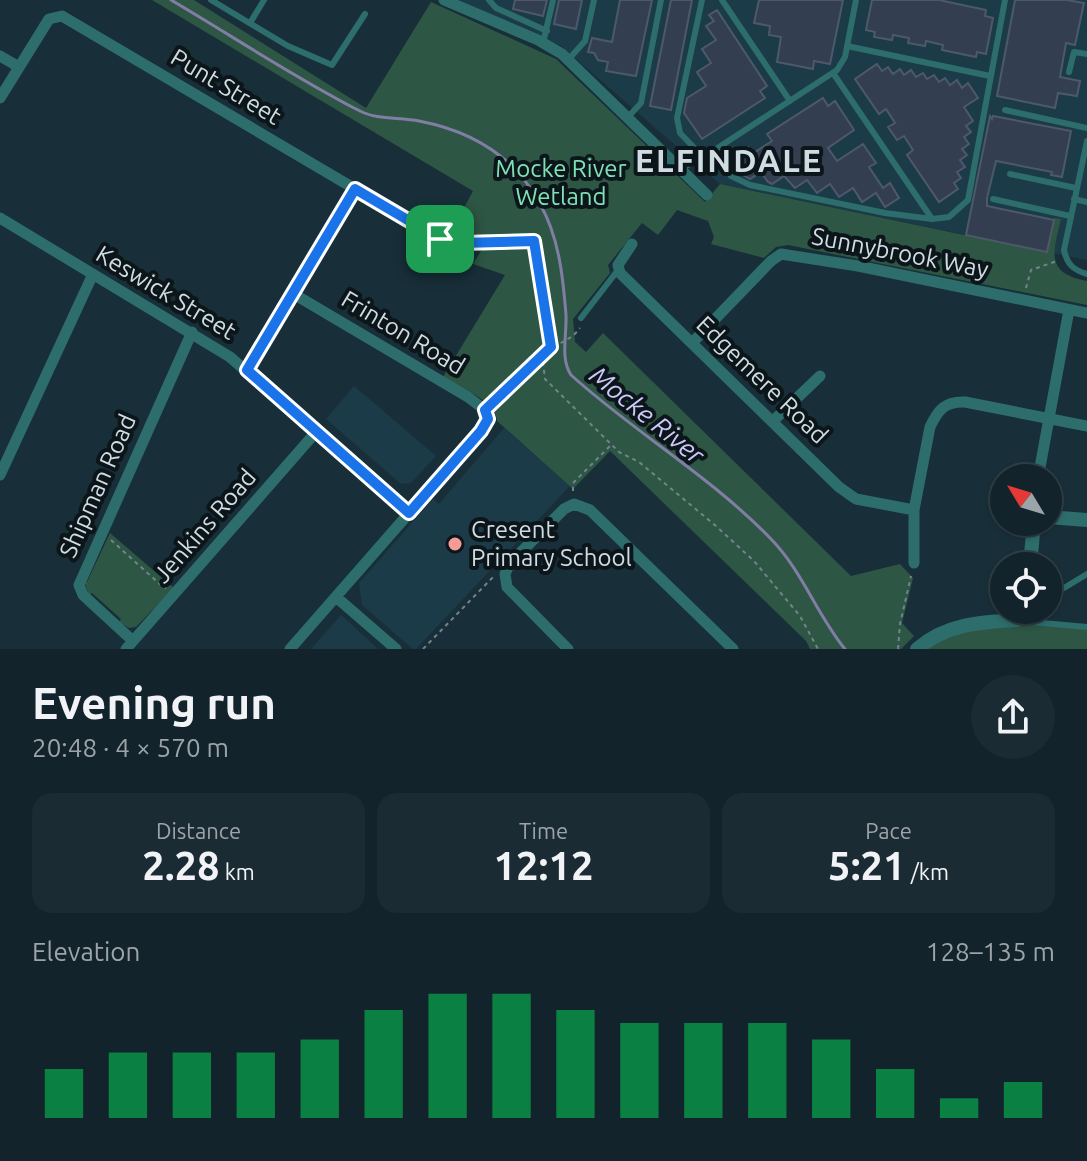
<!DOCTYPE html>
<meta charset="utf-8">
<style>
:root{--surface:#12232b;--page:#1b2b33;--text:#f1f3f6;--muted:#9ca4a9;--line:#314047;--accent:#0b8043}
body{margin:0;font-family:Ubuntu,sans-serif;background:var(--page);color:var(--text);height:100vh;display:flex;flex-direction:column;font-size:30px;white-space:nowrap}
*{box-sizing:border-box;margin:0}
p{font-size:26px;color:var(--muted)}
.icon{flex:none;width:44px;height:44px;fill:none;stroke:currentColor;stroke-width:2;stroke-linecap:round;stroke-linejoin:round}
.map{position:relative;height:649px;overflow:hidden}
.sheet{display:flex;flex-direction:column;background:var(--surface);flex:1}
.sheet>*{flex:none}
.needle{width:52px;rotate:308deg}
.tools{position:absolute;left:990px;top:464px;display:grid;gap:16px}
.tools a{display:grid;place-items:center;width:72px;height:72px;border-radius:50%;background:var(--surface);box-shadow:0 2px 6px #0004,0 0 0 2px var(--line);font-size:40px}
.pin{position:absolute;display:grid;place-items:center;width:68px;height:68px;color:#fff;margin:-34px;border-radius:16px;box-shadow:0 4px 12px #0006}
.round{display:grid;place-items:center;flex:none;width:84px;height:84px;border-radius:42px;background:var(--page)}
.headline{display:flex;align-items:center;justify-content:space-between;height:136px;padding:0 32px}
h1{font-size:44px;font-weight:700;line-height:60px}
.figures{display:grid;grid-template-columns:repeat(3,1fr);gap:12px;height:136px;padding:8px 32px}
.figures div{display:grid;align-content:center;border-radius:20px;background:var(--page);text-align:center}
.figures b{font-size:40px;font-weight:700}
.figures small{font-size:22px;font-weight:400}
.figures p{font-size:22px}
.chart{height:224px;padding:16px 32px}
.chart p{display:flex;justify-content:space-between}
.chart svg{width:100%;height:144px;margin-top:8px;stroke:var(--accent);stroke-width:6}
.map>svg:first-child{display:block}
.built{fill:#1c3b48}
.green{fill:#2e5644}
.lines{fill:none;stroke-linecap:round;stroke-linejoin:round}
.stream{stroke:#807ea5;stroke-width:3}
.building{fill:#333f50;stroke:#4d596b;stroke-width:2}
.path{stroke:#71848c;stroke-width:2;stroke-dasharray:4 4;stroke-linecap:butt}
.service{stroke:#2d6d6c;stroke-width:6}
.minor{stroke:#2d6d6c;stroke-width:11}
.tertiary{stroke:#2d6d6c;stroke-width:14}
.route-casing{stroke:#fff;stroke-width:16}
.route{stroke:#1a73e8;stroke-width:10}
.poi-dot{fill:#f59c95;stroke:#0c161a;stroke-width:3}
.labels{text-anchor:middle;stroke-width:8;stroke-linejoin:round;paint-order:stroke}
.street-label{font-size:24px;fill:#cfdde3;stroke:#0c161a}
.park-label{font-size:24px;fill:#7fe2b6;stroke:#0c161a}
.poi-label{font-size:24px;fill:#cfdde3;stroke:#0c161a;text-anchor:start}
.water-label{font-size:26px;font-style:italic;fill:#cec9fb;stroke:#0c161a}
.district-label{font-size:32px;font-weight:bold;letter-spacing:2px;fill:#cfdde3;stroke:#0c161a}
</style>
<div class="map">
<svg width="1087" height="649" viewBox="0 0 1087 649">
<rect width="100%" height="100%" fill="#182f39"/>
<path class="built" d="M457 0H1087V260L720 184 561 46Z
M354 386 436 456 411 483 401 484 326 419Z
M504 428 570 486 416 649H413L362 605 359 583 433 499 439 504Z
M341 615 378 649H311Z"/>
<path class="green" d="M152 0H194L366 108 431 2 556 59 705 202 720 184 1046 252 1054 218 1061 219C1053 253 1045 273 1087 281V305L788 245 776 247 764 258 711 244 714 237 708 221 677 210 658 235 642 223 608 265 610 273 573 319 575 342 586 352 603 333 851 576 900 564 913 578 902 623 914 636 901 649H810L806 641 610 451 573 489 497 421C497 402 460 387 443 377L505 275 473 264 487 241 456 223 473 191Z
M110 533 174 588 136 627 129 628 119 622 121 619 92 593 89 595 84 581 87 582Z
M980 622 1087 627V649H917Z"/>
<g class="lines">
<path class="stream" d="M171 0C234 37 295 78 360 111 377 120 400 117 419 121 471 131 515 157 540 204 559 237 563 277 566 315 567 335 560 358 571 375 634 432 710 476 770 538 802 570 817 615 845 649"/>
</g>
<path class="building" d="M515 0H547L543 16 513 9Z
M559 0H582L576 29 554 24Z
M620 0H652L636 76 606 71 608 62 598 60 594 53 588 52 592 38 612 42Z
M671 0H692L671 110 650 106Z
M759 0H843L830 64 814 61 813 69 777 62 781 37 769 35 770 26 754 23Z
M872 0H939L986 10 985 16 993 18 986 54 977 52 976 57 942 50 943 45 926 41 925 46 908 43 909 38 893 35 892 40 874 37 875 32 866 30Z
M1015 0H1067L1084 3 1075 45 1066 43 1060 77 1080 81 1077 96 1058 93 1055 108 997 96Z
M717 10 767 86 760 91 765 98 702 139 684 113 687 98 706 86 697 72 711 63 702 49 716 40 706 26 714 21 709 15Z
M877 64 882 71 888 67 893 74 900 69 904 75 911 70 916 77 923 73 927 79 934 75 939 82 945 78 950 85 957 80 962 88 968 83 978 98 964 107 973 121 966 126 971 132 964 137 969 144 962 149 967 155 960 160 965 167 957 172 961 178 954 183 958 189 939 202 907 155 913 150 904 136 897 140 888 127 895 123 886 109 879 114 855 79Z
M823 98 828 106 835 101 854 130 828 148 837 161 863 144 876 163 869 167 883 188 890 183 899 198 885 207 876 193 862 202 853 188 839 197 830 184 817 193 807 180 795 188 784 176 772 184 768 182 761 172 750 179 743 175 732 158 748 147 752 154 772 141 767 134Z
M990 116 992 119 993 116 1071 131 1062 177 1051 175 1052 172 996 161 987 198V206L1054 220 1047 252 966 235Z"/>
<g class="lines">
<path class="path" d="M471 243 534 241 551 347
M1026 288 1031 270 1057 261
M542 354 545 379 619 452 639 462 716 526 754 561 800 616 818 649
M495 401 542 354 573 336 580 328
M573 491V483L611 445
M111 540 163 587 166 588
M423 649 495 575
M898 649 900 624 911 576"/>
<path class="service" d="M211 0 288 46 332 65 365 14
M489 0 496 8 547 31
M702 0 677 118 680 133 703 157
M722 0 790 101
M250 23 264 0
M543 43 553 0
M847 46 990 76
M568 60 585 41 594 0
M1069 72 1074 52 1087 54
M833 73 932 219
M1005 110 1087 128
M628 117 641 103 661 0
M1087 141 1064 250C1067 264 1073 270 1087 274
M713 151 731 176 750 185 885 213 932 219 949 217 968 200 1005 0
M681 169 713 151 837 70 845 57 856 0
M1010 174 1076 188
M993 199 1070 216
M1074 199 1087 202
M581 318 618 270
M1048 587 1064 588 1087 574
M1020 621 1087 627"/>
<path class="minor" d="M444 0 538 40 562 54 707 195
M0 56 19 67
M0 98 49 19 62 16 440 239 461 243
M0 218 230 357 409 513
M632 244 618 265 620 273 839 487 856 499 914 510
M692 343 771 261 781 254 858 266 1087 313
M247 370 355 189
M773 421 820 376
M0 475 93 274
M1038 478 1069 310
M914 563V510L930 427C938 410 945 401 965 402L1087 426
M336 597 396 649
M133 641 83 595 79 585 192 332
M126 649 316 432
M290 649 481 431 488 419 485 410 468 397 292 293
M568 649 507 587 505 574 510 563 564 509 574 504 590 510 733 649"/>
<path class="tertiary" d="M1048 517 1087 520
M1030 566 1034 522
M917 649C946 624 980 622 1016 620L1027 610"/>
</g>
<g class="lines">
<defs>
<path id="route" d="M355 189 440 239 461 243 534 241 551 347 485 410 488 419 481 431 409 513 247 370Z"/>
</defs>
<use href="#route" class="route-casing"/>
<use href="#route" class="route"/>
</g>
<circle class="poi-dot" cx="455" cy="544" r="8"/>
<g class="labels">
<g class="street-label">
<text transform="translate(226 87) rotate(31)" y="8">Punt Street</text>
<text transform="translate(900 253) rotate(11)" y="8">Sunnybrook Way</text>
<text transform="translate(166 293) rotate(31)" y="8">Keswick Street</text>
<text transform="translate(403 333) rotate(31)" y="8">Frinton Road</text>
<text transform="translate(762 380) rotate(44)" y="8">Edgemere Road</text>
<text transform="translate(98 486) rotate(-66)" y="8">Shipman Road</text>
<text transform="translate(205 526) rotate(-49)" y="8">Jenkins Road</text>
</g>
<g class="park-label">
<text x="561" y="177">Mocke River<tspan x="561" dy="28">Wetland</tspan></text>
</g>
<g class="poi-label">
<text x="471" y="538">Cresent<tspan x="471" dy="28">Primary School</tspan></text>
</g>
<g class="water-label">
<text transform="translate(647 415) rotate(39)" y="9">Mocke River</text>
</g>
<g class="district-label">
<text x="729" y="172">ELFINDALE</text>
</g>
</g>
</svg>
<div class="tools">
<a><svg class="needle" viewBox="-14 -14 28 28"><path d="M0-13l5 13h-10z" fill="#e53935"/><path d="M0 13l5-13h-10z" fill="#9ca4a9"/></svg></a>
<a><svg class="icon" aria-label="locate" viewBox="0 0 24 24"><circle cx="12" cy="12" r="6"/><path d="M12 2v4M12 18v4M2 12h4M18 12h4"/></svg></a>
</div>
<div class="pin" style="left:440px;top:239px;background:#1e9e55"><svg class="icon" aria-label="arrive" viewBox="0 0 24 24"><path d="M6 21V4h12l-3 4 3 4H6"/></svg></div>
</div>
<section class="sheet">
<div class="headline"><div><h1>Evening run</h1><p>20:48 · 4 × 570 m</p></div><a class="round"><svg class="icon" aria-label="share" viewBox="0 0 24 24"><path d="M12 15V3M7 8l5-5 5 5M5 13v7h14v-7"/></svg></a></div>
<div class="figures">
<div><p>Distance</p><b>2.28<small> km</small></b></div>
<div><p>Time</p><b>12:12</b></div>
<div><p>Pace</p><b>5:21<small> /km</small></b></div>
</div>
<div class="chart"><p><span>Elevation</span>128–135 m</p>
<svg viewBox="0 0 160 44" preserveAspectRatio="none"><path d="M5 44V29M15 44V24M25 44V24M35 44V24M45 44V20M55 44V11M65 44V6M75 44V6M85 44V11M95 44V15M105 44V15M115 44V15M125 44V20M135 44V29M145 44V38M155 44V33"/></svg>
</div>
</section>
